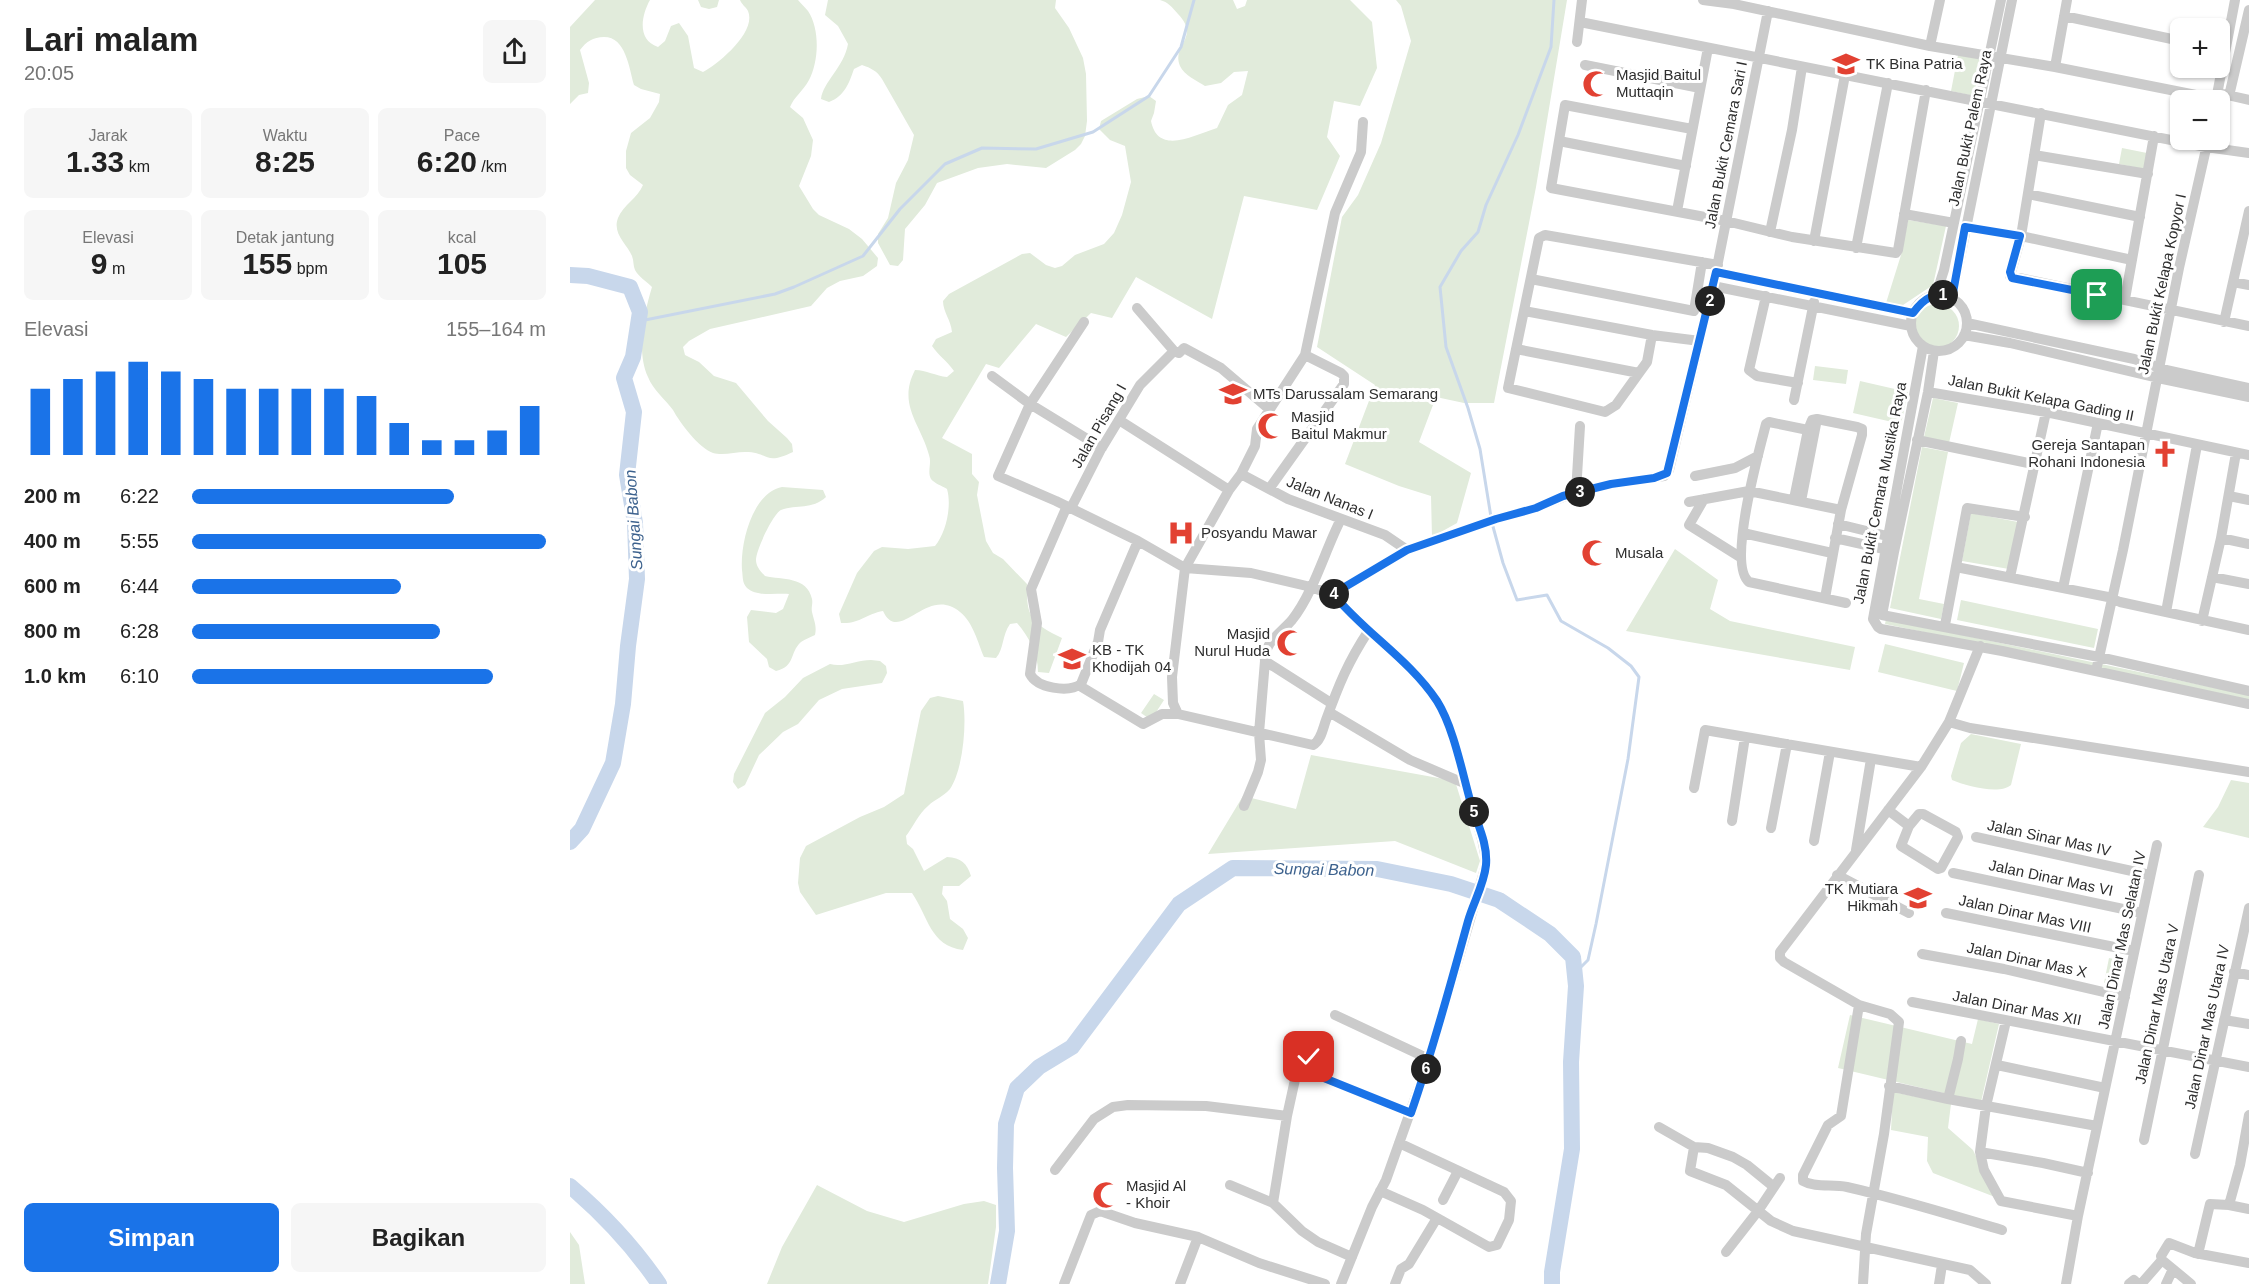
<!DOCTYPE html>
<html lang="id">
<meta charset="utf-8">
<style>
:root{--surface:#fff;--page:#f6f6f6;--text:#222;--muted:#767676;--accent:#1a73e8}
body{margin:0;font-family:Arial,sans-serif;background:var(--page);color:var(--text);height:100vh;display:flex;flex-direction:column;font-size:22px;white-space:nowrap}
*{box-sizing:border-box;margin:0}
p{font-size:20px;color:var(--muted)}
.icon{flex:none;width:33px;height:33px;fill:none;stroke:currentColor;stroke-width:2;stroke-linecap:round;stroke-linejoin:round}
.map{position:relative;flex:1;overflow:hidden}
.sheet{display:flex;flex-direction:column;background:var(--surface);width:570px}
.sheet>*{flex:none}
.controls{position:absolute;left:1600px;top:18px;display:grid;gap:12px}
.controls a{display:grid;place-items:center;width:60px;height:60px;border-radius:9px;background:var(--surface);box-shadow:0 2px 4px #0004;font-size:30px}
.pin{position:absolute;display:grid;place-items:center;width:51px;height:51px;color:#fff;margin:-26px;border-radius:12px;box-shadow:0 3px 9px #0006}
.km{position:absolute;width:30px;height:30px;margin:-15px;border-radius:50%;background:#222;color:#fff;font-size:16px;line-height:30px;text-align:center}
.round{display:grid;place-items:center;flex:none;width:63px;height:63px;border-radius:9px;background:var(--page)}
.summary{display:flex;align-items:center;justify-content:space-between;height:102px;padding:0 24px}
h1{font-size:33px;font-weight:700;line-height:45px}
.metrics{display:grid;grid-template-columns:repeat(3,1fr);gap:9px;height:102px;padding:6px 24px}
.metrics div{display:grid;align-content:center;border-radius:9px;background:var(--page);text-align:center}
.metrics b{font-size:30px;font-weight:700}
.metrics small{font-size:16px;font-weight:400}
.metrics p{font-size:16px}
.chart{height:168px;padding:12px 24px}
.chart p{display:flex;justify-content:space-between}
.chart svg{width:100%;height:108px;margin-top:6px;stroke:var(--accent);stroke-width:6}
.action{display:flex;gap:12px;margin-top:auto;padding:12px 24px}
.action a{flex:1;height:69px;border-radius:9px;background:var(--accent);color:#fff;font-size:24px;font-weight:700;line-height:69px;text-align:center}
.action a+a{background:var(--page);color:var(--text)}
ul{padding:0 24px;list-style:none;font-size:20px}
li{display:grid;grid-template-columns:96px 72px 1fr;align-items:center;height:45px}
li i{height:15px;border-radius:8px;background:var(--accent)}
main{display:flex;flex:1;min-height:0}
.map>svg:first-child{display:block}
.green{fill:#e1ebdb}
.lines{fill:none;stroke-linecap:round;stroke-linejoin:round}
.stream{stroke:#c8d7eb;stroke-width:3}
.river{stroke:#c8d7eb;stroke-width:16}
.minor{stroke:#cbcbcb;stroke-width:10}
.route-casing{stroke:#fff;stroke-width:12}
.route{stroke:#1a73e8;stroke-width:8}
.labels{text-anchor:middle;stroke-width:6;stroke-linejoin:round;paint-order:stroke}
.poi-label{font-size:15px;fill:#2e2e2e;stroke:#fff;text-anchor:start}
.street-label{font-size:15px;fill:#2e2e2e;stroke:#fff}
.water-label{font-size:16px;font-style:italic;fill:#3d628e;stroke:#fff}
</style>
<main>
<section class="sheet">
<div class="summary"><div><h1>Lari malam</h1><p>20:05</p></div><a class="round"><svg class="icon" aria-label="share" viewBox="0 0 24 24"><path d="M12 15V3M7 8l5-5 5 5M5 13v7h14v-7"/></svg></a></div>
<div class="metrics">
<div><p>Jarak</p><b>1.33<small> km</small></b></div>
<div><p>Waktu</p><b>8:25</b></div>
<div><p>Pace</p><b>6:20<small> /km</small></b></div>
</div>
<div class="metrics">
<div><p>Elevasi</p><b>9<small> m</small></b></div>
<div><p>Detak jantung</p><b>155<small> bpm</small></b></div>
<div><p>kcal</p><b>105</b></div>
</div>
<div class="chart"><p><span>Elevasi</span>155–164 m</p>
<svg viewBox="0 0 160 44" preserveAspectRatio="none"><path d="M5 44V17M15 44V13M25 44V10M35 44V6M45 44V10M55 44V13M65 44V17M75 44V17M85 44V17M95 44V17M105 44V20M115 44V31M125 44V38M135 44V38M145 44V34M155 44V24"/></svg>
</div>
<ul>
<li><b>200 m</b>6:22<i style="width:74%"></i></li>
<li><b>400 m</b>5:55<i style="width:100%"></i></li>
<li><b>600 m</b>6:44<i style="width:59%"></i></li>
<li><b>800 m</b>6:28<i style="width:70%"></i></li>
<li><b>1.0 km</b>6:10<i style="width:85%"></i></li>
</ul>
<div class="action"><a>Simpan</a><a>Bagikan</a></div>
</section>
<div class="map">
<svg width="1679" height="1284" viewBox="0 0 1679 1284">
<rect width="100%" height="100%" fill="#fff"/>
<path class="green" d="M25 0H80C71 16 67 40 88 47L95 41 101 26 109 23 118 36 124 68 133 72C148 64 187 32 178 11 176 7 172 5 170 0H228C231 4 235 7 238 11 250 29 249 61 239 80 233 91 224 97 220 107L233 118 243 140 241 156 229 186 243 209 249 215 279 229 292 239 308 258 307 266 293 276 270 281 257 288 241 306 140 329 119 341 113 347 115 355 129 362 144 376 166 383 198 421 217 438 222 444 223 452C194 466 200 452 175 452 165 452 153 456 143 453 129 448 110 423 103 410 95 399 83 390 78 377 66 351 74 313 82 287 77 282 68 276 65 270 63 266 64 261 62 256 57 244 42 234 48 218 53 205 68 198 73 185L60 175 56 168V151L61 133 80 118 89 102 90 94 71 89 64 85C59 68 56 37 34 37 23 37 16 42 10 50L19 83 18 93 9 95 0 104V27Z
M128 0H149L147 7 139 9 131 7Z
M258 0H486L485 8 499 28 513 58 516 74 517 121 515 136 511 144 505 150 476 168 437 164 408 168 367 183 355 205 335 229 333 260 328 266 320 265 308 243V234L318 218 326 183 338 160 344 135 312 79C307 71 301 68 292 65L284 69C279 83 275 96 259 102L251 99C253 82 274 67 278 44L268 26 255 15Z
M590 0H663L667 9 675 6 677 0H780L802 22 807 68 790 106 764 101 757 137 770 156 747 210 674 196 642 319 566 277 542 318 521 313 496 337 466 324 429 368 416 364 372 438 402 454V474L409 482 407 495 416 541 423 553 433 559 457 584C456 618 462 623 492 638L479 673 468 672C468 653 459 637 447 623L440 624C432 635 434 649 426 658L414 657C408 643 403 622 390 612 357 584 329 646 313 611 296 614 290 624 271 623L269 614 287 573 304 551 312 547 338 549 365 546C376 533 382 506 377 489 372 486 364 483 361 479 357 472 362 463 359 455 351 424 327 405 345 370 356 370 366 376 377 377L384 371C377 361 369 356 362 346L366 339 382 332C381 320 373 312 373 301L379 294 452 254 460 253 476 265 485 268 492 266 505 255 534 244 544 233 552 215 561 182 555 146 540 140 529 129 531 121 567 99 579 96 586 101 584 113 581 121C588 156 624 135 647 128L658 105 672 95 678 71 664 72 651 83 635 86C627 81 614 75 610 66 601 45 631 38 608 14 602 7 598 2 590 0Z
M826 0H997L966 187 924 403H894L866 397 849 442 901 473 887 523 862 537 861 496 829 486 775 464 805 385 747 347 772 217 788 195 811 143 841 41 831 6Z
M1388 55 1411 59 1404 96 1381 91Z
M1552 148 1577 153 1574 169 1549 164Z
M1338 220 1376 226 1363 285 1330 307 1316 303 1331 255Z
M1345 326a22 22 0 1 1 44 0a22 22 0 1 1-44 0Z
M1245 366 1278 370 1276 384 1243 380Z
M1290 381 1338 392 1331 424 1283 413Z
M1363 398 1388 403 1379 443 1354 437Z
M1352 447 1378 452 1349 599 1374 604 1371 619 1320 608Z
M212 487 253 490 256 497C242 510 227 504 211 510 203 514 186 550 186 560 186 566 190 571 195 576 212 580 237 576 242 599 243 604 241 607 242 612 244 621 247 626 245 635 241 637 235 639 231 642 219 653 226 666 206 671L199 667 197 659 179 642 177 617 181 610 206 613 213 609 219 594C206 593 187 597 177 588 172 583 173 577 172 570 170 544 182 493 212 487Z
M1401 513 1448 522 1439 569 1392 561Z
M1105 549 1148 580 1140 609 1160 621 1285 647 1280 670 1056 631Z
M1391 600 1528 629 1524 648 1387 620Z
M1316 619 1679 695V700L1315 624Z
M1315 644 1394 663 1387 691 1308 672Z
M301 660 310 661 316 666 317 673 312 683 272 689 249 700 228 724 213 732 189 755 175 785 168 789 163 782 164 774 195 713 215 697 233 678 260 664C273 668 287 660 301 660Z
M584 694 594 700 581 720 571 713Z
M368 696 393 701C397 723 393 770 380 789 373 797 365 799 358 806 349 813 343 827 336 836L337 844 343 849 354 871 377 857C391 858 397 863 401 876L389 886H373L372 894 377 901 380 919 393 929 398 938 393 950C360 946 358 916 342 893H316L246 915 230 892 228 883 230 858 236 846 290 817 314 807 334 794 351 711 360 698Z
M1401 734 1451 744 1441 785C1430 795 1396 786 1382 780L1381 776 1391 743Z
M741 755 885 781 910 861 906 873 825 841 638 854 673 796 726 809Z
M1661 780 1679 783V838L1633 827 1648 807Z
M1539 958 1553 961 1548 985 1534 983Z
M1280 1015 1402 1044 1408 1019 1429 1024 1411 1102 1268 1068Z
M1323 1092 1381 1104 1378 1128 1403 1150 1425 1197 1363 1173 1357 1161 1358 1137 1321 1130Z
M247 1185 297 1211 334 1222 394 1204 414 1201 426 1205V1227L418 1284H197L212 1247Z
M0 1232 9 1245 15 1284H0Z"/>
<g class="lines">
<path class="stream" d="M70 321 205 294 224 287 293 256 330 209 375 164 412 148 466 149 523 132 579 96 611 47 624 0
M921 517 910 449 898 408 876 347 870 287 891 251 908 232 916 205 948 135 981 47 984 0
M922 523 933 563 947 600 977 595 991 621 1038 648 1061 666 1069 677 1058 759 1026 924 1018 960 1005 973"/>
<path class="river" d="M0 275 18 276 60 287 70 312 63 357 54 378 64 412 57 475 65 523 67 579 58 646 53 704 43 763 12 829 0 842
M0 1186C34 1215 64 1247 89 1284
M428 1284 437 1231 435 1168 436 1124 447 1088 469 1067 502 1047 609 904 663 868 807 869 881 884 929 900 980 934 1003 957 1006 986 1001 1062 1002 1149 982 1272V1284"/>
<path class="minor" d="M1133 0 1164 4 1360 46 1485 67 1646 99
M1494 16 1611 41
M1010 22 1636 147 1679 153
M1007 42 1012 0
M1360 46 1370 0
M1015 65 1130 88
M1485 67 1497 0
M1653 94 1679 100
M1659 96 1679 10
M1646 100 1665 0
M1471 113 1451 236 1440 276 1679 326
M1122 129 995 105 981 188 1156 221 1222 237 1326 253 1328 250 1356 90
M989 141 1116 166
M1464 155 1578 174
M1458 194 1570 217
M1107 211 1138 48
M1334 214 1384 223
M1395 227 1451 236 1562 260
M1200 232 1222 130 1232 67
M1244 241 1275 75
M1286 248 1318 83
M1146 272 1343 313
M961 279 1124 311 1132 262
M1663 282 1679 285
M1143 286 1341 326
M1366 295 1374 270 1431 0
M1341 323a28 28 0 1 1 56 0a28 28 0 1 1-56 0Z
M1196 296 1179 370 1187 376 1228 383
M1382 298 1442 0
M1555 299 1584 136
M567 308 604 351
M954 311 1082 335 1130 341
M514 322 460 404 428 476 486 501 568 541 615 568 681 573 741 587 763 595 837 550 926 519 966 508 993 497 1041 484 1094 476 1099 470 1146 272 1198 11
M1654 322 1679 211
M1397 323 1564 359 1596 370 1679 388
M1394 335 1440 343 1588 378 1679 397
M946 349 1069 373 1077 362 1082 335
M1069 373 1046 405 1035 412 938 388 969 238 975 235 1148 265
M422 376 460 404 532 448
M1358 392 1476 412 1679 455
M1224 400 1244 302
M1247 419 1287 427 1292 429V435L1271 510 1255 598
M549 420 659 490
M1238 430 1199 422 1196 424C1189 451 1157 565 1179 582L1276 603
M1347 440 1463 464
M671 474 718 499 815 535 837 550
M1125 476 1165 468 1188 456
M699 489 774 384V376L771 373 735 355
M1006 493 1010 426
M1659 496 1679 500
M1134 499 1119 525 1170 557
M1224 499 1238 430 1242 420 1247 419
M1231 501 1247 419
M1119 502 1179 491 1271 510
M497 506 461 589 467 623 460 674C467 688 498 693 511 684L528 642 530 630 568 541
M501 508 530 451 570 385 604 351 609 353 614 348 651 368 699 409
M1268 524 1317 536
M1173 533 1262 553
M1265 538 1314 549
M1651 538 1679 544
M1386 567 1538 597 1550 602 1679 630
M1440 577 1476 412
M1642 577 1679 584
M1493 588 1528 423
M763 595C785 621 814 642 839 667 849 677 861 691 868 703 886 733 890 770 901 803 907 824 915 842 916 865L859 1059 816 1180 802 1207 771 1284
M1596 612 1627 445
M1312 615 1529 657 1679 691
M1312 615 1324 552 1358 392 1364 351
M1303 619 1308 627 1311 629 1432 651 1679 704
M1303 619 1353 346
M1632 621 1651 538 1666 453
M1375 625 1397 508 1455 517
M1526 671 1553 550 1609 268 1638 140
M510 686 573 724 592 714H608L743 745C751 741 753 728 756 720 769 684 778 662 799 630
M761 703 695 661C693 643 712 632 722 620 744 592 755 550 771 519
M759 712 840 760 896 784
M608 714 603 703 602 677 615 568 659 490 671 474 685 446 687 429 735 355 765 213 791 152 793 122
M1379 722 1400 728 1679 772
M1124 788 1135 730 1351 767
M674 806 688 772 691 760 689 733 695 661
M1318 810 1339 826 1331 846 1368 869 1371 868 1388 837 1386 832 1353 814H1349L1339 826
M1162 821 1175 737
M1201 828 1217 744
M1406 837 1580 875
M1244 841 1260 752
M1286 850 1301 759
M1383 873 1572 913
M1267 875 1339 913
M1376 913 1564 951
M1352 954 1434 969 1555 997
M1664 972 1679 975
M1342 1002 1679 1067
M1289 1005 1271 1116 1258 1125 1233 1175V1181C1245 1188 1262 1184 1277 1187 1330 1199 1381 1215 1432 1230
M765 1015 859 1059
M1654 1020 1679 1024
M1436 1021 1416 1106 1410 1152 1414 1170 1431 1201 1508 1216
M1427 1065 1535 1088
M739 1072V1051L746 1041
M1319 1086 1378 1099 1527 1126
M1378 1099 1388 1059 1391 1041
M717 1116 726 1075 729 1072H739L841 1113
M1089 1127 1124 1147 1138 1148 1163 1157 1177 1165 1204 1187
M1574 1140 1629 875
M1124 1147 1120 1171 1156 1185 1201 1221 1223 1231 1400 1270 1416 1284
M1410 1152 1473 1163 1518 1173
M1625 1154 1679 908
M485 1170 524 1119 543 1107 558 1105 636 1106 717 1116 703 1203
M660 1185 703 1203 732 1231 748 1242 782 1257
M810 1191 853 1210 919 1247 927 1245 939 1220 941 1201 934 1192 829 1143
M873 1200 888 1171
M1659 1205 1670 1165 1679 1115
M1156 1252 1188 1211 1210 1178
M1628 1254 1640 1204 1659 1205 1679 1209
M1592 1260 1621 1284
M494 1284 521 1215 530 1211 565 1223 628 1237 689 1263 755 1284
M610 1284 628 1237
M825 1284 831 1269 839 1264 867 1218
M1293 1284 1296 1234 1314 1134 1329 1022 1320 1014 1289 1005 1214 962 1210 958V952L1351 767 1379 722 1410 646
M1369 1284 1372 1265
M1496 1284 1508 1216 1587 845
M1559 1284 1564 1280 1568 1284
M1571 1284 1592 1260 1591 1256 1599 1243 1625 1253 1679 1263
M1596 1284 1603 1269"/>
</g>
<g class="lines">
<defs>
<path id="route" d="M739 1057V1072L841 1113C863 1050 880 986 898 921 903 903 914 885 916 865 918 842 906 822 900 800 892 771 883 726 867 701 839 659 795 633 763 594L837 550 926 519 966 508 993 496 1041 484 1084 478 1097 473 1146 272 1343 313C1354 298 1363 292 1382 298L1395 227 1450 236 1440 272 1442 278 1527 295"/>
</defs>
<use href="#route" class="route-casing"/>
<use href="#route" class="route"/>
</g>
<defs>
<symbol id="school-bare" viewBox="-9 -9 18 18"><path d="M0-5L7-2L0 1L-7-2ZM-4 1L0 2.5L4 1V4Q0 6-4 4Z" fill="#e24132" stroke="#fff" stroke-width="2.5" paint-order="stroke"/></symbol>
<symbol id="mosque-bare" viewBox="-9 -9 18 18"><path d="M3.5-4.9A6 6 0 1 0 3.5 4.9A5 5 0 1 1 3.5-4.9Z" fill="#e24132" stroke="#fff" stroke-width="2.5" paint-order="stroke"/></symbol>
<symbol id="church-bare" viewBox="-9 -9 18 18"><path d="M-1.2-6h2.4v3.5h3.3v2.4h-3.3V6h-2.4V-.1h-3.3v-2.4h3.3Z" fill="#e24132" stroke="#fff" stroke-width="2.5" paint-order="stroke"/></symbol>
<symbol id="hospital-bare" viewBox="-9 -9 18 18"><path d="M-5-5h3v3.5h4V-5h3V5h-3V1.5h-4V5h-3Z" fill="#e24132" stroke="#fff" stroke-width="2.5" paint-order="stroke"/></symbol>
</defs>
<g fill-rule="evenodd">
<use href="#school-bare" x="1257" y="45" width="38" height="38"/>
<use href="#mosque-bare" x="1007" y="65" width="38" height="38"/>
<use href="#school-bare" x="644" y="375" width="38" height="38"/>
<use href="#mosque-bare" x="682" y="407" width="38" height="38"/>
<use href="#church-bare" x="1576" y="435" width="38" height="38"/>
<use href="#hospital-bare" x="592" y="514" width="38" height="38"/>
<use href="#mosque-bare" x="1006" y="534" width="38" height="38"/>
<use href="#mosque-bare" x="701" y="624" width="38" height="38"/>
<use href="#school-bare" x="483" y="640" width="38" height="38"/>
<use href="#school-bare" x="1329" y="879" width="38" height="38"/>
<use href="#mosque-bare" x="517" y="1176" width="38" height="38"/>
</g>
<g class="labels">
<g class="poi-label">
<text x="1296" y="69">TK Bina Patria</text>
<text x="1046" y="80">Masjid Baitul<tspan x="1046" dy="17">Muttaqin</tspan></text>
<text x="683" y="399">MTs Darussalam Semarang</text>
<text x="721" y="422">Masjid<tspan x="721" dy="17">Baitul Makmur</tspan></text>
<text x="1575" y="450" text-anchor="end">Gereja Santapan<tspan x="1575" dy="17">Rohani Indonesia</tspan></text>
<text x="631" y="538">Posyandu Mawar</text>
<text x="1045" y="558">Musala</text>
<text x="700" y="639" text-anchor="end">Masjid<tspan x="700" dy="17">Nurul Huda</tspan></text>
<text x="522" y="655">KB - TK<tspan x="522" dy="17">Khodijah 04</tspan></text>
<text x="1328" y="894" text-anchor="end">TK Mutiara<tspan x="1328" dy="17">Hikmah</tspan></text>
<text x="556" y="1191">Masjid Al<tspan x="556" dy="17">- Khoir</tspan></text>
</g>
<g class="street-label">
<text transform="translate(1400 128) rotate(-78)" y="5">Jalan Bukit Palem Raya</text>
<text transform="translate(1156 145) rotate(-79)" y="5">Jalan Bukit Cemara Sari I</text>
<text transform="translate(1592 284) rotate(-78)" y="5">Jalan Bukit Kelapa Kopyor I</text>
<text transform="translate(1471 398) rotate(11)" y="5">Jalan Bukit Kelapa Gading II</text>
<text transform="translate(529 426) rotate(-60)" y="5">Jalan Pisang I</text>
<text transform="translate(1310 493) rotate(-79)" y="5">Jalan Bukit Cemara Mustika Raya</text>
<text transform="translate(760 498) rotate(22)" y="5">Jalan Nanas I</text>
<text transform="translate(1479 838) rotate(12)" y="5">Jalan Sinar Mas IV</text>
<text transform="translate(1481 878) rotate(12)" y="5">Jalan Dinar Mas VI</text>
<text transform="translate(1455 914) rotate(12)" y="5">Jalan Dinar Mas VIII</text>
<text transform="translate(1552 940) rotate(-78)" y="5">Jalan Dinar Mas Selatan IV</text>
<text transform="translate(1457 960) rotate(12)" y="5">Jalan Dinar Mas X</text>
<text transform="translate(1587 1004) rotate(-78)" y="5">Jalan Dinar Mas Utara V</text>
<text transform="translate(1447 1008) rotate(11)" y="5">Jalan Dinar Mas XII</text>
<text transform="translate(1637 1027) rotate(-78)" y="5">Jalan Dinar Mas Utara IV</text>
</g>
<g class="water-label">
<text transform="translate(63 520) rotate(-94)" y="6">Sungai Babon</text>
<text transform="translate(754 869) rotate(1)" y="6">Sungai Babon</text>
</g>
</g>
</svg>
<div class="controls">
<a>+</a>
<a>−</a>
</div>
<div class="pin" style="left:1527px;top:295px;background:#1e9e55"><svg class="icon" aria-label="arrive" viewBox="0 0 24 24"><path d="M6 21V4h12l-3 4 3 4H6"/></svg></div>
<div class="pin" style="left:739px;top:1057px;background:#d93025"><svg class="icon" aria-label="check" viewBox="0 0 24 24"><path d="M5 12l5 5 9-10"/></svg></div>
<b class="km" style="left:1373px;top:295px">1</b>
<b class="km" style="left:1140px;top:301px">2</b>
<b class="km" style="left:1010px;top:492px">3</b>
<b class="km" style="left:764px;top:594px">4</b>
<b class="km" style="left:904px;top:812px">5</b>
<b class="km" style="left:856px;top:1069px">6</b>
</div>
</main>
